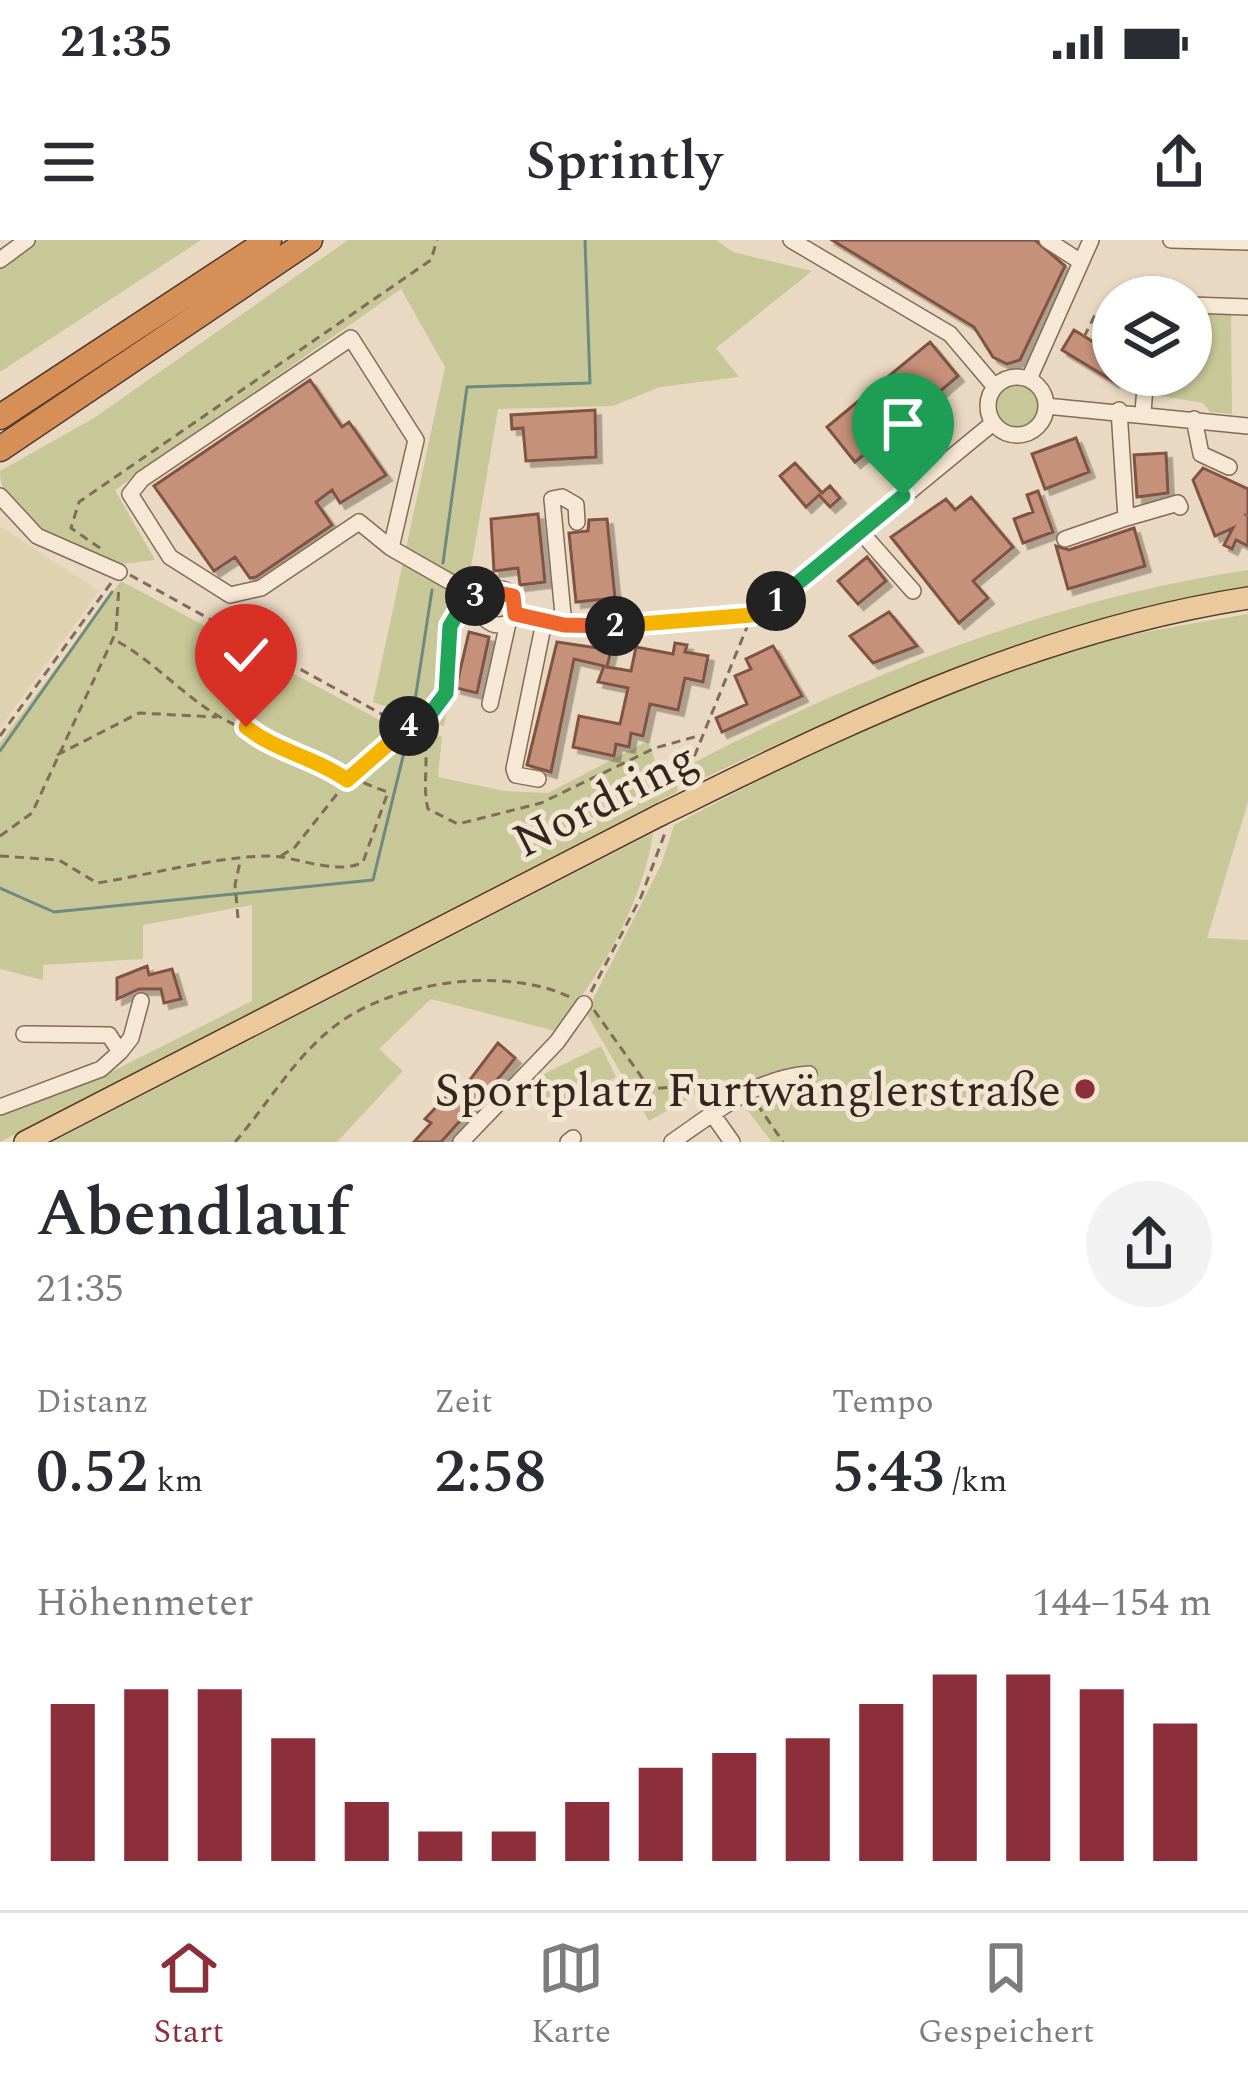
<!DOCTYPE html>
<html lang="de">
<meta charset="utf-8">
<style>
:root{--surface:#fff;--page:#f2f2f3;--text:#2b2b33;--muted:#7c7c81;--line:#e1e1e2;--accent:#8d2f3a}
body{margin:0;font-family:Spectral,serif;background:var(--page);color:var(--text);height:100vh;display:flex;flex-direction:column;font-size:45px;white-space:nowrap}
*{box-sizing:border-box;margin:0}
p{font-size:39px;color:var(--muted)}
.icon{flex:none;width:66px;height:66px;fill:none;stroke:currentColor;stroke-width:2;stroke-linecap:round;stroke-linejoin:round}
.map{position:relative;height:902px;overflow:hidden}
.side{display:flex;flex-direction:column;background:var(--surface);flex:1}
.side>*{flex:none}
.fabs{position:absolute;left:1092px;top:36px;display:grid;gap:24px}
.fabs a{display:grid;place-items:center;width:120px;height:120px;border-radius:50%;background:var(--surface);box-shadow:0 3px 9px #0004;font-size:60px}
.pin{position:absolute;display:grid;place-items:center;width:102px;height:102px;color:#fff;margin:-123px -51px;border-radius:50% 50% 50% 0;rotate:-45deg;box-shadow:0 0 12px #0007}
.pin .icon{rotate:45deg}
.km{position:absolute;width:60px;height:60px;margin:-30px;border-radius:50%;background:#222;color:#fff;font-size:33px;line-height:60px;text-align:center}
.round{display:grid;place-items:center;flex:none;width:126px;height:126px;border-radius:63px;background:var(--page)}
.headline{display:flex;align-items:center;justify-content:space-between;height:204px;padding:0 36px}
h1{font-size:66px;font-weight:600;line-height:90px}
.metrics{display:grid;grid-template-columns:repeat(3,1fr);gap:18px;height:204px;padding:12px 36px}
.metrics div{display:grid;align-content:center}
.metrics b{font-size:60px;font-weight:600}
.metrics small{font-size:33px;font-weight:400}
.metrics p{font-size:33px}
.chart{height:336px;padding:24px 36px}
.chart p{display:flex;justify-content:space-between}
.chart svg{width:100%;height:216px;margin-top:12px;stroke:var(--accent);stroke-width:6}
.status{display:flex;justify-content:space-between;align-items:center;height:84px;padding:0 60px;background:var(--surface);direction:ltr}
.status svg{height:33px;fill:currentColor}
header{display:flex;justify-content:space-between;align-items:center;height:156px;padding:0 36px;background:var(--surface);font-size:54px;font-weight:600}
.tabs{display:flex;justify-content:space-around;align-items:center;height:168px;border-top:3px solid var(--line);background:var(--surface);font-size:33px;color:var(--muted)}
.tabs a{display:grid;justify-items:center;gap:6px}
.tabs .on{color:var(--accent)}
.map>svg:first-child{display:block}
.farmland{fill:#dfd2b0}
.green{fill:#c7c797}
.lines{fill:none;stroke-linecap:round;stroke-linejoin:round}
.stream{stroke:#6c8a7f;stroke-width:3}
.building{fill:#c6917a;stroke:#805342;stroke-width:3;filter:url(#shadow)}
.minor-casing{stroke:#836b5a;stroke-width:18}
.major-casing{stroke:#513a2e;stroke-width:24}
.highway-casing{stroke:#513a2e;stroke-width:27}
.path{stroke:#836b5a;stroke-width:3;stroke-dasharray:9 6;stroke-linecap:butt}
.minor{stroke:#f6e8d4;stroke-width:15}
.major{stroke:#ecc99b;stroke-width:21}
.highway{stroke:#d58f57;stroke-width:24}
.major-bridge-casing{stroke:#513a2e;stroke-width:24;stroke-linecap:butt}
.major-bridge{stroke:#ecc99b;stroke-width:21}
.split-1-casing{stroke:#fff;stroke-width:24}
.split-2-casing{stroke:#fff;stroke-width:24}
.split-3-casing{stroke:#fff;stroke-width:24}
.split-4-casing{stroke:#fff;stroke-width:24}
.split-5-casing{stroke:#fff;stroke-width:24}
.split-1{stroke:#22a559;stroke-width:15}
.split-2{stroke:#f5b400;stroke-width:15}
.split-3{stroke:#f0652b;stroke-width:15}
.split-4{stroke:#22a559;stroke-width:15}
.split-5{stroke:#f5b400;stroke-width:15}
.poi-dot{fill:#8d2f3a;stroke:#f2e5d1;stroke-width:4.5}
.labels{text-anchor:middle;stroke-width:10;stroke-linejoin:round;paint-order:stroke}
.street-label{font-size:48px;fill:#34261e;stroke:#f2e5d1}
.poi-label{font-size:48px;fill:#34261e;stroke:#f2e5d1;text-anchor:end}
</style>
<div class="status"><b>21:35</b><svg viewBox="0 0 49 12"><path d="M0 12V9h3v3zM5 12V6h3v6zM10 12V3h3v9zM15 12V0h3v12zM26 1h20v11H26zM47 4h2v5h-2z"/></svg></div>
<header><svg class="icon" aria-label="menu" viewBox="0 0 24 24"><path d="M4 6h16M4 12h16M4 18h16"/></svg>Sprintly<svg class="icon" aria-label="share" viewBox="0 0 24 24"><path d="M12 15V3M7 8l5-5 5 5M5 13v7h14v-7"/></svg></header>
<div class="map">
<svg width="1248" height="902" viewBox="0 0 1248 902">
<defs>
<filter id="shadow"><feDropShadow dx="5.5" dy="5.5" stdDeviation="0" flood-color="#0004"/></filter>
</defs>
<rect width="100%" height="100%" fill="#ead9c2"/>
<path class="farmland" d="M0 286 99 351 0 488Z"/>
<path class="green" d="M33 0H201L0 132V25Z
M348 0H716L733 12 812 31 716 108 739 137 660 147 613 166 498 169 444 486 373 462 445 127 401 49 115 250 155 320C141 321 122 326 108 323 68 313 0 277 0 231L94 178Z
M1191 71 1231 72 1232 174 1210 172 1203 163 1155 155 1156 135H1191Z
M995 166a22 22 0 1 1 44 0a22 22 0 1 1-44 0Z
M1248 330V346C1045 387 871 457 686 547L695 522C869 433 1053 359 1248 330Z
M121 341 389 485 442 496 438 537 504 551 548 553 648 501 660 534 674 532 679 538 677 552 0 902V877L101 837 252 761V665L143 685V719L43 725V740L0 729V503Z
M1248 374V562L1207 698 1248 700V902H772L723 839 649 881 586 773 661 625 674 585C806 515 942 446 1086 406 1139 392 1194 383 1248 374Z
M653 593C643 663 599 738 555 791L431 759 379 809 403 831 337 902H52Z
M601 806 616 837 551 869 536 838Z"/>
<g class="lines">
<path class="stream" d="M443 323 467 147 590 143 585 0
M412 480 432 350
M0 511 112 352
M0 648 54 672 373 640 409 492"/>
</g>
<path class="building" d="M832 0H1035L1065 26 1020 120 1007 124 993 117 974 87Z
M1074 90 1113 114V141L1062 110Z
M930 102 958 136 917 171 928 184 897 210 886 196 855 222 827 187Z
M310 140 342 187 349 182 386 235 340 263 332 250 316 262 332 285 256 337 250 338 235 317 214 331 154 246Z
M595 170 596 217 526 221 523 188 512 189 511 175Z
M1076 198 1089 232 1045 249 1032 214Z
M1166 213 1168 253 1137 257 1134 215Z
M795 223 822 253 830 246 840 258 830 267 819 255 806 267 780 236Z
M1203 228 1248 249V306L1236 300 1232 309 1224 305 1233 288 1215 296 1193 240Z
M1038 251 1053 292 1023 303 1014 279 1033 272 1027 255Z
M971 257 1013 307 973 341 988 358 959 383 891 297 946 259 955 270Z
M538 274 545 342 520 345 518 328 494 331 491 279Z
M607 279 615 358 576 362 569 293 588 291 589 280Z
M1134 288 1145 326 1068 349 1056 306 1069 310Z
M867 317 886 341 858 364 838 341Z
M889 372 917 406 873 423 850 396Z
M469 392 489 397 477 453 456 448Z
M557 402 611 410 607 427 631 431 636 407 673 414 675 403 687 405 685 412 708 416 703 442 685 438 678 470 650 464 643 496 631 493 629 507 616 504 614 516 573 507 579 476 620 484 628 448 598 442 604 426 574 419 551 532 527 525Z
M773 406 802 456 722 492 716 478 747 464 735 436 751 429 746 419Z
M147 726 149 735 172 729 181 759 164 763 161 749H139L117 759V738Z
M498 803 515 818 503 833 441 902H414L431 883 425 879 458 844 463 849Z"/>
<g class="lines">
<defs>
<path id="minor" d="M791 0 950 94 995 147
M1047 0 1081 22
M1171 0 1248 2
M0 20 27 0
M1191 65 1248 67
M988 166a29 29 0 1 1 58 0a29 29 0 1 1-58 0Z
M1029 139 1091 0
M1046 166 1248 186
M1143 172 1146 135
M1194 179 1201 214 1229 227
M0 256 37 296 119 332
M1126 278 1178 263 1180 267
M860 291 913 351
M1065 299 1126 278 1119 170
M391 308 416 200 351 98 142 239 130 254 170 317 230 355 261 348 359 282 391 308 482 360
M481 367a18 18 0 1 1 36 0a18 18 0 1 1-36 0Z
M515 374 600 387 752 375 773 364 993 183
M564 385 552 259 562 257 576 265 577 282
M490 464 508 383
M538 539 516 535 514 529 544 382
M120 812 131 798 141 761
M0 867 101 829 120 812 109 795 24 794
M713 875 732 902
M461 902 557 802 584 764
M568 902 573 898
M672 902C716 872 755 838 809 834"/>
<path id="major" d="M687 562C867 473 1048 389 1248 358
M25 902 660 575"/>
<path id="highway" d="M0 177 269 0
M0 209 310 0"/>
</defs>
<use href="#minor" class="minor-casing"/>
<use href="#major" class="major-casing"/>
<use href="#highway" class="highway-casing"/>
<path class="path" d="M1084 97 1097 71
M1244 274 1248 276
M100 308 71 288 79 262 431 20 437 0
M130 335 394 481 418 487
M421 486 446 453 450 386 463 364
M420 488C432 515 421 541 428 569L458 584 541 563 655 508 698 496
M0 496 111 343
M57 515 139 473 217 477
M683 544 747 387
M0 596 32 573 116 392 119 346
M0 616 59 620 97 643C145 636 238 611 282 617 304 621 343 634 363 622L388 552C362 544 344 532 321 521 287 506 252 495 220 477 182 455 154 421 115 400
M281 616 295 607 360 525 406 487
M238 678 235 645 240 622
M591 752 641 657 665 593
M594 770 650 849 685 846 722 852
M757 864 783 902
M235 902C269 863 296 814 339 783 397 741 504 726 570 757"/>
<use href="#minor" class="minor"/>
<use href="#major" class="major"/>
<use href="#highway" class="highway"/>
<defs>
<path id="major-bridge" d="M660 575 687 562"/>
</defs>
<use href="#major-bridge" class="major-bridge-casing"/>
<use href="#major-bridge" class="major-bridge"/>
</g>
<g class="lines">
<defs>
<path id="split-1" d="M776 361 903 256"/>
<path id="split-2" d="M615 386 752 375 776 361"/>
<path id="split-3" d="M475 356 482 360 490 351 513 356 515 374 564 385 615 386"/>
<path id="split-4" d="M409 486 420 488 446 453 450 386 469 354 475 356"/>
<path id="split-5" d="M246 487C277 512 315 517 347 540L409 486"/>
</defs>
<use href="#split-1" class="split-1-casing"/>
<use href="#split-2" class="split-2-casing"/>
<use href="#split-3" class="split-3-casing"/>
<use href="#split-4" class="split-4-casing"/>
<use href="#split-5" class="split-5-casing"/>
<use href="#split-1" class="split-1"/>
<use href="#split-2" class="split-2"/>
<use href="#split-3" class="split-3"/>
<use href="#split-4" class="split-4"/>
<use href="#split-5" class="split-5"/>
</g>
<circle class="poi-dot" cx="1085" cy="849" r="12"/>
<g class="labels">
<g class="street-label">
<text transform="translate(604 558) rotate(-27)" y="17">Nordring</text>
</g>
<g class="poi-label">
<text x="1061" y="866">Sportplatz Furtwänglerstraße</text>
</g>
</g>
</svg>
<div class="fabs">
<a><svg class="icon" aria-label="layers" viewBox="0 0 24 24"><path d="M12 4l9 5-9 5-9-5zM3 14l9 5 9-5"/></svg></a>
</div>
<div class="pin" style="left:903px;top:256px;background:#1e9e55"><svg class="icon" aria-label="arrive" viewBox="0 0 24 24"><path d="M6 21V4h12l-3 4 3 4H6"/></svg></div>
<div class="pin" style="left:246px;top:487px;background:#d93025"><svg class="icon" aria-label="check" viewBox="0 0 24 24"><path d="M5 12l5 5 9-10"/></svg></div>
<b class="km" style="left:776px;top:361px">1</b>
<b class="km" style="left:615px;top:386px">2</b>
<b class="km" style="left:475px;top:356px">3</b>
<b class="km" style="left:409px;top:486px">4</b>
</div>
<section class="side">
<div class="headline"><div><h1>Abendlauf</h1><p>21:35</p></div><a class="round"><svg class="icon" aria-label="share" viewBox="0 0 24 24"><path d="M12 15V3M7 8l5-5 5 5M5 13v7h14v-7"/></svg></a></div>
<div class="metrics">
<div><p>Distanz</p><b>0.52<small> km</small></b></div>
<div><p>Zeit</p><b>2:58</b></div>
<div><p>Tempo</p><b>5:43<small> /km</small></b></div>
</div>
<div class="chart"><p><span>Höhenmeter</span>144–154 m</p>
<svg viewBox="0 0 160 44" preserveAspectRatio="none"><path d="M5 44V12M15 44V9M25 44V9M35 44V19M45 44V32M55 44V38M65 44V38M75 44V32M85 44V25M95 44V22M105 44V19M115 44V12M125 44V6M135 44V6M145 44V9M155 44V16"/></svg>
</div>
</section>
<nav class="tabs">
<a class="on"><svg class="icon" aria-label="home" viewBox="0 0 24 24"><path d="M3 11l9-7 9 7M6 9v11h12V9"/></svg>Start</a>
<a><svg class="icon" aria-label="map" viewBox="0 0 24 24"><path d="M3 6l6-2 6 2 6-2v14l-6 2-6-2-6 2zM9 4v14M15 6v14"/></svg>Karte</a>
<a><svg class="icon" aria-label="saved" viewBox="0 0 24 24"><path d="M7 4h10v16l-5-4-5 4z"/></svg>Gespeichert</a>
</nav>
